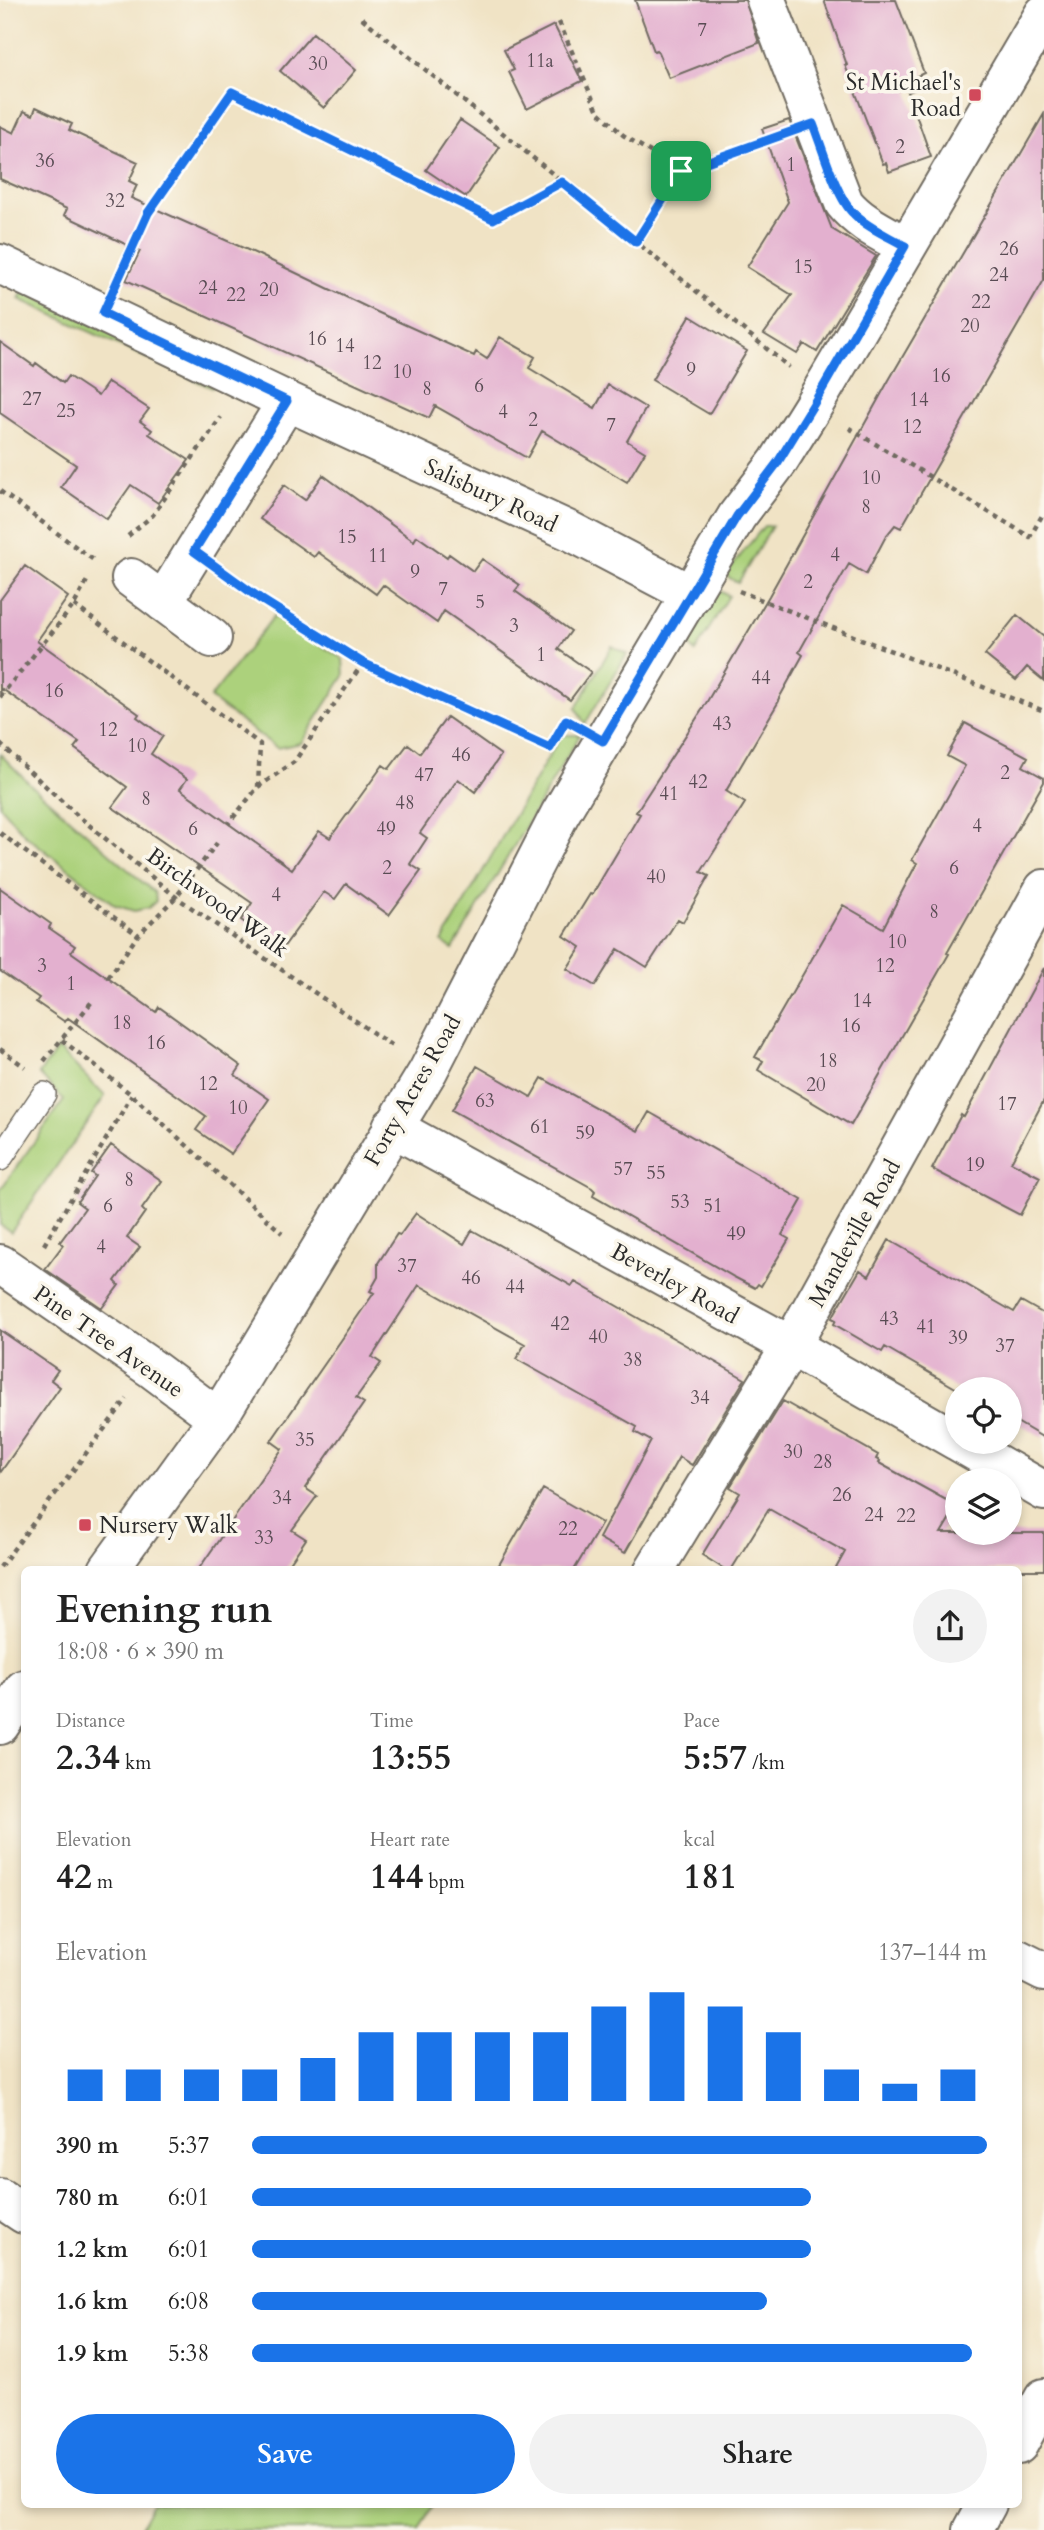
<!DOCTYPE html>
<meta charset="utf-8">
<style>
:root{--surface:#fff;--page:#f2f2f2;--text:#222;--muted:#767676;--accent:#1a73e8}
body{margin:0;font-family:Cardo,serif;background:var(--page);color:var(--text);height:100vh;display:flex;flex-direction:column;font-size:26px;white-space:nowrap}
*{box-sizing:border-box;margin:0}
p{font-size:23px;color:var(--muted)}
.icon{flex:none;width:38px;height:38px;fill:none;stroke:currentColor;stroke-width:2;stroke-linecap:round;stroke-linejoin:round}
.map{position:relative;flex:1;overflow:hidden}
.sheet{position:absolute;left:21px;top:1566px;width:1001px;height:942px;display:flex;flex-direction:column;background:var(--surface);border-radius:10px;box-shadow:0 4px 10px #0003}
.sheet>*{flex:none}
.buttons{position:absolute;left:945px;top:1377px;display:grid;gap:14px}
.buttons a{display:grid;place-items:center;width:77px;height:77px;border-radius:50%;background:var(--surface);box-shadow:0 4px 10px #0003;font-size:35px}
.pin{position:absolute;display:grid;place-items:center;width:60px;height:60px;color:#fff;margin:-30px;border-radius:14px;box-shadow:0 4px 10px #0006}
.round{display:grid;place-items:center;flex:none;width:74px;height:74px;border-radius:37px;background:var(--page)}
.headline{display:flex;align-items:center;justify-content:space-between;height:119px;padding:0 35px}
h1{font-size:38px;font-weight:600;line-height:52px}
.metrics{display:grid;grid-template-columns:repeat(3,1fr);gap:10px;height:119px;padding:7px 35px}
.metrics div{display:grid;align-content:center}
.metrics b{font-size:35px;font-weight:600}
.metrics small{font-size:19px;font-weight:400}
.metrics p{font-size:19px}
.chart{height:196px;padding:14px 35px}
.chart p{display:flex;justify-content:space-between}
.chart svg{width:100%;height:126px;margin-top:7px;stroke:var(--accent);stroke-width:6}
.button{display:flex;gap:14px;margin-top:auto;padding:14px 35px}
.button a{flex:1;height:80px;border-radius:42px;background:var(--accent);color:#fff;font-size:28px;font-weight:600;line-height:80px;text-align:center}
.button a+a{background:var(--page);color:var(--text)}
ul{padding:0 35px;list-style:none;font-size:23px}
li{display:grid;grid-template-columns:112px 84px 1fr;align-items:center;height:52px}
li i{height:18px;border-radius:9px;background:var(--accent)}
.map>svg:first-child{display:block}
.green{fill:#acd17b;stroke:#6c7e53;stroke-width:2}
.building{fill:#e3b0cf}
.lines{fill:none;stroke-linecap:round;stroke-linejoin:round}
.lane-casing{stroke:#706b61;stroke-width:26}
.street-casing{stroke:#706b61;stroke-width:42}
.secondary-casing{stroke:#706b61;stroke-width:42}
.path{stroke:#706b61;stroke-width:4.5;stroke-dasharray:5 5;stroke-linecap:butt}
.lane{stroke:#fff;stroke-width:23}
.street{stroke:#fff;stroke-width:38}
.secondary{stroke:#fff;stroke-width:38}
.route-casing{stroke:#fff;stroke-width:14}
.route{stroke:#1a73e8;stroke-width:9}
.poi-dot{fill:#d1495b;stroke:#fbf7ec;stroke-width:2.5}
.labels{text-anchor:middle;stroke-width:7;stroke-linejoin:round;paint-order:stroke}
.number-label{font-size:19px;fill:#594c54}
.poi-label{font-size:23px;fill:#2b2b2b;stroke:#fbf7ec;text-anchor:end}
.street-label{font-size:23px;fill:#2b2b2b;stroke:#fbf7ec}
</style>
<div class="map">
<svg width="1044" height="2530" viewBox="0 0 1044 2530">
<rect width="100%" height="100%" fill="#fbf7ec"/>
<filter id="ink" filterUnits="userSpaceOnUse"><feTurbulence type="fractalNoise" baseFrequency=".0143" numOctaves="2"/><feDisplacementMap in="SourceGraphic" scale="14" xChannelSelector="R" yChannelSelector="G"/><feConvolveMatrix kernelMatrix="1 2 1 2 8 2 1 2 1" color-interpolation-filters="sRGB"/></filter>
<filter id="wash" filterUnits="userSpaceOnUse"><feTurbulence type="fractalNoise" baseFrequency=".00686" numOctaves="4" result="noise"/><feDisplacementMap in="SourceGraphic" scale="28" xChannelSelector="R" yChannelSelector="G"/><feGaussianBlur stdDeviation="1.57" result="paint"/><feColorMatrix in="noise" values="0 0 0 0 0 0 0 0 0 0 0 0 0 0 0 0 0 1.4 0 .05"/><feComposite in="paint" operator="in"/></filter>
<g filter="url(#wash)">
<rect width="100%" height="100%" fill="#f0e3c5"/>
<path class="green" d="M23 291 214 383 212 388 19 299Z
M764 526H772L738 583 725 575Z
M716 589 729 596 695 652 686 640Z
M274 616 343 659 344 676 301 743 277 748 210 698Z
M612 646 627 654 585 724 576 708Z
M561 735H580L453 949 442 942Z
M0 754 31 785 155 893 156 901 148 908 134 911 115 905 25 835 0 806Z
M58 1048 105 1096 11 1232 0 1225V1190L64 1100 39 1074Z
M153 2504H433L419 2530H139Z"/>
<g id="blocks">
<path class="building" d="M635 0H745L759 43 669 78 657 50 654 51Z
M824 0H896L924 73 915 77 919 88 908 92 931 157 889 172 886 163 883 164 845 65H847Z
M554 25 582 81 527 109 509 72 514 70 504 50Z
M313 33 356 70 324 108 280 71Z
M36 107 72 124 69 130 138 162 129 181 137 185 131 198 259 255 377 312 474 356 476 352 487 359 500 337 535 357 529 368 595 408 608 385 646 408 627 441 645 452 627 482 542 431 527 458 435 406 429 418 126 280 140 251 64 215 67 209 0 179V126L14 133 24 111 33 115Z
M1044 114V280L901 528 895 525 886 536 866 574 849 564 827 602 799 652 803 655 778 700 779 701 726 791 745 803 701 872 709 876 683 922 678 919 647 967 618 949 595 986 567 969 581 947 564 936 590 894 592 895 640 814 636 812 702 710 769 596 889 380Z
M460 120 500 147 466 197 426 170Z
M789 120 832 229 876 256 817 352 804 344 797 354 764 334 792 295 747 267 788 202 762 129Z
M690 316 747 351 709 414 652 380Z
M0 342 34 366 36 363 63 383 68 376 98 396 108 382 149 409 140 421 152 430 149 434 189 460 158 503 131 485 107 519 61 487 76 465 0 413Z
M323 475 414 541 417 536 447 557 449 554 473 571 482 559 520 585 515 591 571 631 558 649 591 672 570 700 444 611 437 623 383 585 376 594 318 552 314 557 260 519 284 485 305 500Z
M25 566 68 597 37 641 139 714 137 717 163 736 151 754 187 779 180 789 292 869 319 831 330 838 383 765 389 769 408 744 420 753 447 717 501 755 475 792 458 779 420 833 427 838 410 864 421 871 389 915 346 884 335 899 324 892 282 949 241 920 252 903 112 807 127 787 74 748 79 742 2 689 0 692V600Z
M1017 615 1044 637V681L1027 667 1016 680 985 655Z
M965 723 1028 757 1023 766 1044 778V782L947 953 949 954 851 1125 758 1070 763 1061 755 1057 843 905 883 928 917 863 912 860 965 766 947 756Z
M0 888 51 924 49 928 75 946 71 952 156 1012 159 1007 241 1066 235 1075 269 1099 231 1154 196 1130 206 1116 68 1018 65 1022 36 1002 39 998 0 971Z
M1044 968V1100L1011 1162 1040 1177 1020 1215 932 1169 961 1115 964 1117Z
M477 1066 531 1097 542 1078 638 1131 649 1112 802 1200 782 1235 789 1239 761 1286 758 1284 755 1288 734 1277 593 1196 595 1191 592 1188 452 1110Z
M111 1145 162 1181 142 1209 145 1212 127 1238 140 1247 115 1281 119 1285 102 1308 45 1269 63 1245 60 1242 85 1208 77 1202 95 1176 91 1173Z
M416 1213 464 1244 472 1230 572 1286 575 1282 745 1379 692 1465 679 1457 625 1553 599 1538 651 1441 635 1432 637 1427 516 1359 525 1344 419 1285 372 1357 381 1363 356 1398 364 1403 305 1488 317 1496 292 1530 306 1539 285 1570H198L282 1449 271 1441 374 1293 370 1291 378 1277V1263L397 1234 400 1235Z
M889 1240 1014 1312 1021 1301 1044 1314V1438L1010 1418V1390H959L885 1347 882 1352 834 1324 836 1320 832 1318 860 1270 869 1276Z
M0 1330 58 1370 51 1380 60 1387 0 1473Z
M783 1401 878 1455 876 1459 880 1461 879 1463 957 1506 941 1533H1044V1570H835L845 1552 769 1509 731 1570H726L702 1555 740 1493 730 1487Z
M543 1489 602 1523 574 1570H496Z"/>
</g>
</g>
<g filter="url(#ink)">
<use href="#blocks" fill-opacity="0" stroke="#706b61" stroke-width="2"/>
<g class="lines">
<defs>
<path id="lane" d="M0 1159 44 1094"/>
<path id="street" d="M766 0 844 203C860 223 883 233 906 246
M0 264 287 401 572 532 692 595
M131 578 212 638
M163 602 287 401
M392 1127 791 1346 957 1441
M0 1264 151 1368 218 1418
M959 1442 1044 1491
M654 1570 791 1346 1044 889
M1018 1959 1044 1972
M0 2198 24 2214
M1018 2445 1044 2398
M973 2530 987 2504"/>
<path id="secondary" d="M108 1570 218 1418 428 1071 560 814 737 516 778 462 813 406 1044 14
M0 1725 24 1689"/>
</defs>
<use href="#lane" class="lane-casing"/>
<use href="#street" class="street-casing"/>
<use href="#secondary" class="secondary-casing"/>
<path class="path" d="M362 18 789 367
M559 22 598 111 623 135 681 171
M636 242 681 171 776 138
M120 275 148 213 232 92 493 219 562 182
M849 428 1030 537 1044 512
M0 491 95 561
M128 536 153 515 221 417
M227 574 363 663 550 747
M739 591 1044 711
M74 605 260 744 258 787 228 824
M0 697 74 605 89 577
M0 744 77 815 176 897 395 1048
M258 787 294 762 363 663
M0 833 138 935
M108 978 138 935 176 897 217 843
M62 1040 132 1095 282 1233
M0 1049 25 1067
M44 1061 94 999
M44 1245 132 1095
M0 1567 127 1399"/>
<use href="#lane" class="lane"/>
<use href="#street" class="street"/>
<use href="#secondary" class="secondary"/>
</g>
</g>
<g class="lines" filter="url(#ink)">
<defs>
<path id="route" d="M232 92 493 219 562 182 636 242 681 171 813 124C822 147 837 199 854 214 868 228 888 236 905 246L813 405 778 462 737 516 603 741 566 720 550 748 363 663 262 600 194 551 287 401 103 313 148 213Z"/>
</defs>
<use href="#route" class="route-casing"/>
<use href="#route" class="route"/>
</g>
<g class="poi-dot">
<rect x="968" y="88" width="14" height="14" rx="3.5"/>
<rect x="78" y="1518" width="14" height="14" rx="3.5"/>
</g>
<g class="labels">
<g class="number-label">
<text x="702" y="36">7</text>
<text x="540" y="67">11a</text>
<text x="318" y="70">30</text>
<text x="900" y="153">2</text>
<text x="45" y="167">36</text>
<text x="791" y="171">1</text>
<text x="115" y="207">32</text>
<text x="1009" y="255">26</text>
<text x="803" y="273">15</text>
<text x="999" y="281">24</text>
<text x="208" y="294">24</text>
<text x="269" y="296">20</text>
<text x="236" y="301">22</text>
<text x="981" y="308">22</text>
<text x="970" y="332">20</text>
<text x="317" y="345">16</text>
<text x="345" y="352">14</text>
<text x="372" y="369">12</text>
<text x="691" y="376">9</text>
<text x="402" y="378">10</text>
<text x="941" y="382">16</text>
<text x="479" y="392">6</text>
<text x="427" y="395">8</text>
<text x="32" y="405">27</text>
<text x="919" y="406">14</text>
<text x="66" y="417">25</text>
<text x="503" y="418">4</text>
<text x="533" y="426">2</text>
<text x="611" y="431">7</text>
<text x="912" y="433">12</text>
<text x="871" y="484">10</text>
<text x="866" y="513">8</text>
<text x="347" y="543">15</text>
<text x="835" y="561">4</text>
<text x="378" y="562">11</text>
<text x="415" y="578">9</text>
<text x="808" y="588">2</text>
<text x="443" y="595">7</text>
<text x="480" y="608">5</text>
<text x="514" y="632">3</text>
<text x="541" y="661">1</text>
<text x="761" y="684">44</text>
<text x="54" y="697">16</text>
<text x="722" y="730">43</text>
<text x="108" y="736">12</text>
<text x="137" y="752">10</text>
<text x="461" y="761">46</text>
<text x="1005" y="779">2</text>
<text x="424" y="781">47</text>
<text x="698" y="788">42</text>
<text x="669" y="800">41</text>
<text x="146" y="805">8</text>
<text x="405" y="809">48</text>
<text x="977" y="832">4</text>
<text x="193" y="835">6</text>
<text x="386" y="835">49</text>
<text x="387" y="874">2</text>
<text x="954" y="874">6</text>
<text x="656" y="883">40</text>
<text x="276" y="901">4</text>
<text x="934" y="918">8</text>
<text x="897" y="948">10</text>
<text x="42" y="972">3</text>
<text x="885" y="972">12</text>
<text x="71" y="990">1</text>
<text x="862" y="1007">14</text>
<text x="122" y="1029">18</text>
<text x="851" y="1032">16</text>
<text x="156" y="1049">16</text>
<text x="828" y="1067">18</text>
<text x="208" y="1090">12</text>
<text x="816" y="1091">20</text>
<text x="485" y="1107">63</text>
<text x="1007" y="1110">17</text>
<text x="238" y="1114">10</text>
<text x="540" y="1133">61</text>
<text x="585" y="1139">59</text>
<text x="975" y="1171">19</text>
<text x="623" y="1175">57</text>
<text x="656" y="1179">55</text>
<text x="129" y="1186">8</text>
<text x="680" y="1208">53</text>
<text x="108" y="1212">6</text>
<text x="713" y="1212">51</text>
<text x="736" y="1240">49</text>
<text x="101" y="1253">4</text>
<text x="407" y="1272">37</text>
<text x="471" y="1284">46</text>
<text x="515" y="1293">44</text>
<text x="889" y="1325">43</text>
<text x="560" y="1330">42</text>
<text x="926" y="1333">41</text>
<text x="598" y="1343">40</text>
<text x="958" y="1344">39</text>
<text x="1005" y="1352">37</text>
<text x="633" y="1366">38</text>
<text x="700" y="1404">34</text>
<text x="305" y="1446">35</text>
<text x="793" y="1458">30</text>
<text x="823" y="1468">28</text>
<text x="842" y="1501">26</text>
<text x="282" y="1504">34</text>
<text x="874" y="1521">24</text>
<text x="906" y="1522">22</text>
<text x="568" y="1535">22</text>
<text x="264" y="1544">33</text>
</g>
<g class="poi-label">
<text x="961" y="90">St Michael's<tspan x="961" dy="26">Road</tspan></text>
<text x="99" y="1533" text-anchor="start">Nursery Walk</text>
</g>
<g class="street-label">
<text transform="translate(491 495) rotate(25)" y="8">Salisbury Road</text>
<text transform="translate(218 902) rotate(36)" y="8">Birchwood Walk</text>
<text transform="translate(412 1090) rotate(-60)" y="8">Forty Acres Road</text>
<text transform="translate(854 1233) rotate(-61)" y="8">Mandeville Road</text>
<text transform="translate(675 1283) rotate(29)" y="8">Beverley Road</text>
<text transform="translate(109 1341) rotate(35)" y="8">Pine Tree Avenue</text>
</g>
</g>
</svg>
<div class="buttons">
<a><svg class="icon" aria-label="locate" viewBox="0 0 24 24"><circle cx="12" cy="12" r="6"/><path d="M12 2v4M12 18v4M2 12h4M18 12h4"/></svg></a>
<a><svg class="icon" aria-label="layers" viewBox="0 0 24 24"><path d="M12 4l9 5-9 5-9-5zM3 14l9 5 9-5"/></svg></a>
</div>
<div class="pin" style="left:681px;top:171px;background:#1e9e55"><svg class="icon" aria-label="arrive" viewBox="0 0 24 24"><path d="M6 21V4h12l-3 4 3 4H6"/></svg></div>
<section class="sheet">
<div class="headline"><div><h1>Evening run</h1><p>18:08 · 6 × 390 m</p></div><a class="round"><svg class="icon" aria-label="share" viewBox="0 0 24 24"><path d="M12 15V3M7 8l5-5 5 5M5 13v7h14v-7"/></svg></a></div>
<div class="metrics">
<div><p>Distance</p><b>2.34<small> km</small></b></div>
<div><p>Time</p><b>13:55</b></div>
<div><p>Pace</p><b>5:57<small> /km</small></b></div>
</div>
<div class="metrics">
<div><p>Elevation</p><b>42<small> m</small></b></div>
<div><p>Heart rate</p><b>144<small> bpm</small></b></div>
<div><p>kcal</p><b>181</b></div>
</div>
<div class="chart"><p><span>Elevation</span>137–144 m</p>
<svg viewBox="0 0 160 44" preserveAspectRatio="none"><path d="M5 44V33M15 44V33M25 44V33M35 44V33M45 44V29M55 44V20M65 44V20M75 44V20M85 44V20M95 44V11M105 44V6M115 44V11M125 44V20M135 44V33M145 44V38M155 44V33"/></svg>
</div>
<ul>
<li><b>390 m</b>5:37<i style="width:100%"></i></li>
<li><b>780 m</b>6:01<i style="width:76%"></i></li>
<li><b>1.2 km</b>6:01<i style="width:76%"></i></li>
<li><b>1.6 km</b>6:08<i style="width:70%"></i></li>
<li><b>1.9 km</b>5:38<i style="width:98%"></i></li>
</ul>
<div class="button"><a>Save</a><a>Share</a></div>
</section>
</div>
